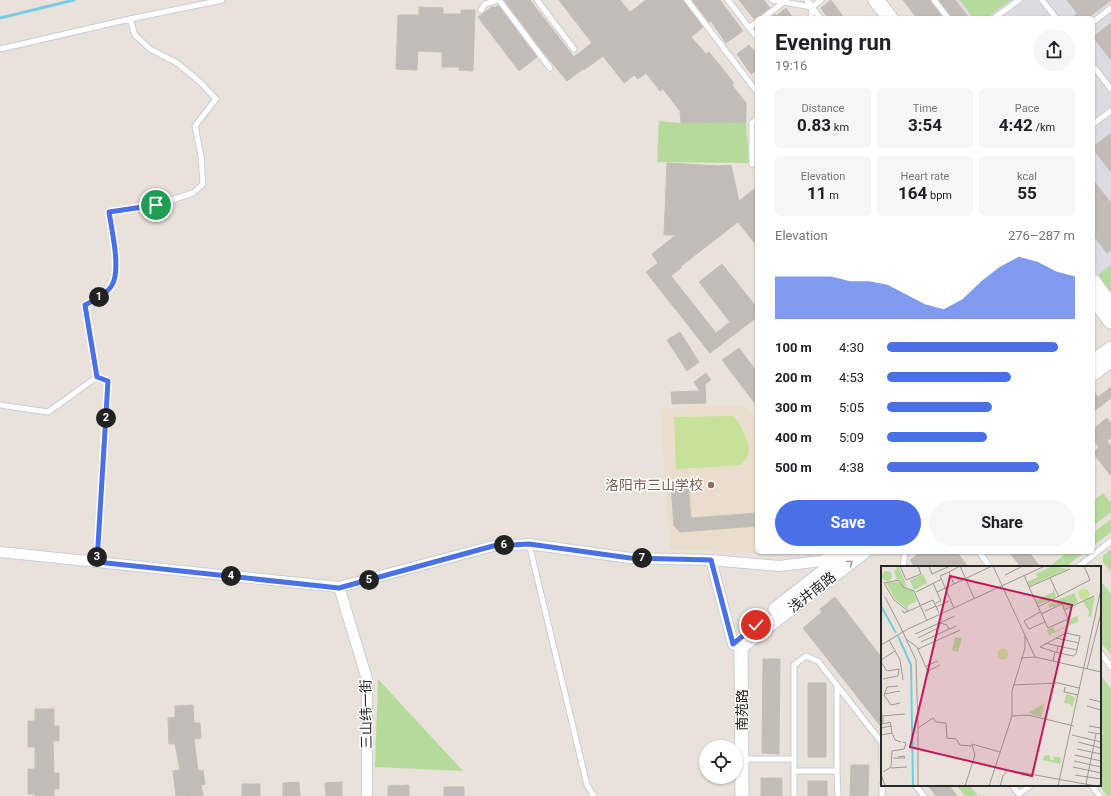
<!DOCTYPE html>
<meta charset="utf-8">
<style>
:root{--surface:#fff;--page:#f6f6f6;--text:#202124;--muted:#757577;--accent:#4a70e7}
body{margin:0;font-family:Roboto,"Noto Sans SC",sans-serif;background:var(--page);color:var(--text);height:100vh;display:flex;flex-direction:column;font-size:15px;white-space:nowrap}
*{box-sizing:border-box;margin:0}
p{font-size:13px;color:var(--muted)}
.icon{flex:none;width:22px;height:22px;fill:none;stroke:currentColor;stroke-width:2;stroke-linecap:round;stroke-linejoin:round}
.map{position:relative;flex:1;overflow:hidden}
.panel{position:absolute;left:755px;top:16px;width:340px;height:538px;display:flex;flex-direction:column;background:var(--surface);border-radius:6px;box-shadow:0 1px 3px #0004}
.panel>*{flex:none}
.buttons{position:absolute;left:699px;top:740px;display:grid;gap:8px}
.buttons a{display:grid;place-items:center;width:44px;height:44px;border-radius:50%;background:var(--surface);box-shadow:0 1px 3px #0004;font-size:20px}
.pin{position:absolute;display:grid;place-items:center;width:34px;height:34px;color:#fff;margin:-17px;border:2px solid #fff;border-radius:50%;box-shadow:0 1px 4px #0007}
.km{position:absolute;width:20px;height:20px;margin:-10px;border-radius:50%;background:#222;color:#fff;font-size:11px;line-height:20px;text-align:center}
.round{display:grid;place-items:center;flex:none;width:42px;height:42px;border-radius:21px;background:var(--page)}
.head{display:flex;align-items:center;justify-content:space-between;height:68px;padding:0 20px}
h1{font-size:22px;font-weight:700;line-height:30px}
.metrics{display:grid;grid-template-columns:repeat(3,1fr);gap:6px;height:68px;padding:4px 20px}
.metrics div{display:grid;align-content:center;border-radius:6px;background:var(--page);text-align:center}
.metrics b{font-size:17px;font-weight:700}
.metrics small{font-size:11px;font-weight:400}
.metrics p{font-size:11px}
.chart{height:112px;padding:8px 20px}
.chart p{display:flex;justify-content:space-between}
.chart svg{width:100%;height:72px;margin-top:4px;fill:var(--accent);opacity:.7}
.button{display:flex;gap:8px;margin-top:auto;padding:8px 20px}
.button a{flex:1;height:46px;border-radius:24px;background:var(--accent);color:#fff;font-size:16px;font-weight:700;line-height:46px;text-align:center}
.button a+a{background:var(--page);color:var(--text)}
ul{padding:0 20px;list-style:none;font-size:13px}
li{display:grid;grid-template-columns:64px 48px 1fr;align-items:center;height:30px}
li i{height:10px;border-radius:5px;background:var(--accent)}
.map>svg:first-child{display:block}
.industrial{fill:#dcdbe2}
.education{fill:#e9decc}
.green{fill:#b5da9c}
.pitch{fill:#c7e199}
.lines{fill:none;stroke-linecap:round;stroke-linejoin:round}
.stream{stroke:#77cbe1;stroke-width:3}
.building{fill:#c1bcb7;stroke:#c4beb5}
.service-casing{stroke:#c9cdd8;stroke-width:7}
.minor-casing{stroke:#c9cdd8;stroke-width:12}
.tertiary-casing{stroke:#c9cdd8;stroke-width:15}
.secondary-casing{stroke:#c9cdd8;stroke-width:17}
.service{stroke:#fff;stroke-width:5}
.minor{stroke:#fff;stroke-width:10}
.tertiary{stroke:#fff;stroke-width:13}
.secondary{stroke:#fff;stroke-width:15}
.oneway{stroke:#9e9e9e}
.route-casing{stroke:#fff;stroke-width:8}
.route{stroke:#4a70e7;stroke-width:5}
.education-dot{fill:#8d6e63;stroke:#fff;stroke-width:1.5}
.labels{text-anchor:middle;stroke-width:3;stroke-linejoin:round;paint-order:stroke}
.education-label{font-size:14px;fill:#785e54;stroke:#fff;text-anchor:end}
.street-label{font-size:14px;fill:#282828;stroke:#fff}
.inset-river{fill:none;stroke:#77cbe1;stroke-width:2}
.inset-road{fill:none;stroke:#9c9893;stroke-width:1}
.view{fill:#c2185b;fill-opacity:0.15;stroke:#c2185b;stroke-width:2}
.inset-edge{fill:none;stroke:#282828;stroke-width:2}
</style>
<div class="map">
<svg width="1111" height="796" viewBox="0 0 1111 796">
<rect width="100%" height="100%" fill="#e9e2db"/>
<path class="industrial" d="M956 0H1111V293L1093 268V18H970Z"/>
<path class="education" d="M745 405 757 422V552H815L788 555 670 549 660 408Z"/>
<path class="green" d="M960 0H1011L987 18H973Z
M659 121 681 123 746 122 749 163 657 162Z
M1111 265V292L1098 275Z
M1103 493 1111 503V512L1093 526V501Z
M1111 519V532L1093 546V533Z
M1111 549V572L1103 562V556Z
M1068 552H1085L1065 567H1049Z
M1100 580 1111 594V655L1100 641Z
M1100 674 1111 689V796H1107L1099 785H1100V736L1104 733 1100 728Z
M378 679 463 771 375 767Z
M956 785H969L978 796H965Z"/>
<path class="pitch" d="M734 416C743 430 758 451 741 465L676 469 674 417Z"/>
<g class="lines">
<path class="stream" d="M0 18 74 0"/>
</g>
<path class="building" d="M504 0H530L574 57 592 43 559 0H620L630 12 646 0H683L703 27 691 37 706 54 709 52 734 83 732 85 746 103V122L681 123 680 111 663 89 660 91 646 73 638 79 634 75 624 83 603 56 584 70 583 69 567 81 543 52Z
M692 0H720L743 31 726 43 711 21 709 22Z
M739 0H764L770 8 761 15 759 18 754 19Z
M831 0 844 18H828L821 8Z
M903 0H930L943 18H917Z
M939 0H955L969 18H952Z
M1067 0H1111L1088 18H1071L1077 13Z
M498 5 537 57 519 71 478 17 493 6 495 8Z
M419 7 443 8V14H461V10H475L473 71 459 70V67H442V52L418 51 417 70 396 69 398 15H419Z
M786 8 793 18H770L775 14 776 16Z
M1111 23V60L1093 37Z
M749 45 754 51 757 49V70L751 74 737 54Z
M1111 133V172L1093 149V147Z
M667 163 719 166 731 165 739 201 757 187V246L738 222 681 266 682 267 671 276 716 333 730 322 699 282 722 264 757 308V317L710 353 646 272 658 263 652 254 676 235H664Z
M1093 180 1111 203V250L1107 253 1093 235Z
M680 332 699 362 687 371 667 340Z
M739 348 757 372V406L722 360Z
M706 373 711 380 705 384 706 403 672 404 671 392 700 391 694 382Z
M1111 387V398L1093 412V391L1098 397Z
M1107 418 1111 424V438L1107 441 1111 446V476L1093 453 1099 447 1093 439V429Z
M688 482 691 518 757 513V526L680 532 674 526 671 484Z
M921 552H957L968 567H915L910 560Z
M1009 552H1029L1040 567H1021Z
M835 597 882 658V728L803 628 822 612 820 609Z
M763 659H780L779 754 762 753Z
M808 683H826V757H808Z
M193 705 194 723H200L201 738 194 739 198 771 203 770 205 784 201 785 203 796H185V795L176 796 173 771 180 770 175 744H169L168 718 175 717V706Z
M35 709H54V726H59V741H53L54 773H59V789H54V796H35V794H28V769H35V747H28V721H35Z
M851 765H869L868 796H850Z
M761 778H782V796H761Z
M808 781H827V796H808Z
M299 782 300 796H283V783Z
M342 782V796H326L325 783Z
M242 784H260V796H242Z
M409 785V796H388V786Z
M928 785H949L957 796H936Z
M444 787H464V796H444Z"/>
<g class="lines">
<defs>
<path id="service" d="M499 0 550 68
M537 0 574 49
M687 0 757 92
M728 0 757 38
M772 0 812 7 811 18
M807 0 820 18
M934 0 948 18
M1042 0 1056 18
M812 7 821 0
M481 10 485 4 498 0
M763 18 784 2
M994 18 1019 0
M1093 22 1111 8
M749 28 757 22
M0 49 130 19
M1093 66 1111 89
M1093 124 1111 111
M752 164V123L757 119
M97 377 85 305C93 301 108 293 112 285 121 270 112 231 109 212L156 205 193 193 203 184 201 156 195 126 216 99 199 81 177 63 150 49 135 35 130 19 222 0
M0 405 48 412 97 377 108 381 97 562
M529 544 587 785 594 796
M979 552 990 567
M903 567 905 552
M1078 567 1111 541
M1100 652 1111 667
M837 685V771
M882 742V766
M743 759H793
M794 771H837L838 796
M882 785V796
M915 785 924 796
M1012 785 1019 794 1031 785
M1091 785 1100 796
M794 796V665L806 656 818 661 882 743"/>
<path id="minor" d="M0 552 339 587 493 546 529 544 630 558 711 560 779 566 821 561 842 553
M711 560 733 644 741 647
M339 587 367 679V796"/>
<path id="tertiary" d="M1093 361 1111 348
M1093 374 1111 360
M775 609 848 552
M742 796 741 647 864 552"/>
<path id="secondary" d="M876 0 890 18
M1093 282 1110 305
M1093 298 1111 321"/>
</defs>
<use href="#service" class="service-casing"/>
<use href="#minor" class="minor-casing"/>
<use href="#tertiary" class="tertiary-casing"/>
<use href="#secondary" class="secondary-casing"/>
<use href="#service" class="service"/>
<use href="#minor" class="minor"/>
<use href="#tertiary" class="tertiary"/>
<use href="#secondary" class="secondary"/>
</g>
<defs><path id="oneway-chevron" d="M-2-3.5L2.5 0L-2 3.5" fill="none" stroke-width="1.6" stroke-linecap="round" stroke-linejoin="round"/></defs>
<use class="oneway" href="#oneway-chevron" transform="translate(850 563) rotate(-38)"/>
<g class="lines">
<defs>
<path id="route" d="M156 205 109 212C112 231 121 270 112 285 108 293 93 301 85 305L97 377 108 381 97 562 339 588 493 546 529 544 630 558 711 560 733 644 756 625"/>
</defs>
<use href="#route" class="route-casing"/>
<use href="#route" class="route"/>
</g>
<circle class="education-dot" cx="711" cy="485" r="4"/>
<g class="labels">
<g class="education-label">
<text x="703" y="490">洛阳市三山学校</text>
</g>
<g class="street-label">
<text transform="translate(812 592) rotate(-38)" y="5">浅井南路</text>
<text transform="translate(742 710) rotate(-90)" y="5">南苑路</text>
<text transform="translate(366 714) rotate(-91)" y="5">三山纬一街</text>
</g>
</g>
<g transform="translate(881 566)">
<rect width="220" height="220" fill="#e9e2db"/>
<path d="M14 0H17L26 20H22L19 13H16L13 5 16 4ZM171 0 187 3 148 20 146 16 157 11 155 8ZM1 10a5 5 0 1 1 10 0a5 5 0 1 1-10 0ZM42 8 46 17 33 24 29 14ZM18 15 21 20 32 25 36 35 26 40 28 44 14 33 5 17ZM172 21 175 31 157 39 155 34 172 26ZM193 27 197 36 183 43 181 38 168 42 167 38ZM214 30 210 50 207 51 208 45 202 36ZM196 50 198 55 168 69 166 64 172 61 174 65 189 58 187 54ZM74 71 81 72 77 86 71 84ZM185 128 194 131 191 142 189 138 183 137ZM164 137 160 151 147 147ZM167 189 169 190V194H173L172 190 180 192 179 198 162 194 163 190Z" fill="#b5da9c"/>
<path d="M197.5 28a5.5 5.5 0 1 1 11 0a5.5 5.5 0 1 1-11 0ZM116.5 88a5.5 5.5 0 1 1 11 0a5.5 5.5 0 1 1-11 0Z" fill="#c7e199"/>
<path class="inset-river" d="M0 40 15 67M17 70 30 99 32 220"/>
<path class="inset-road" d="M19 0 25 14 40 8 37 0M48 0 51 8 69 0M79 0 93 32M112 0 154 91M68 6 79 0M124 9 142 0M143 9 148 21 167 62 187 53 181 38 160 48M169 12 178 31M52 17 60 35 55 37M148 21 189 3M35 26 61 13M56 26 111 0M4 31 22 66M40 39 52 34 58 47M55 41 68 35M157 41 209 14 203 0M73 42 59 10 68 6 73 18M21 44 23 47 39 40M183 44 213 30M27 45 13 34 3 17 18 14 22 21 33 25 46 55M44 45 55 40M159 46 143 55 148 63 164 56M22 66 25 73 36 81 48 108M34 68 74 50M37 72 57 62 59 57 66 59 68 63M175 72 198 77M25 73 35 94 37 162 52 152 55 156 65 157 66 172 75 173 79 179 91 180M8 74 19 94 22 114M40 76 75 60M164 77 177 80M0 79 27 63 164 0M37 83 79 64M176 87 177 80 196 84M140 92 154 91 220 106M0 94 14 85M172 95 174 86 192 90 195 88 199 70 185 67 159 81 174 86M0 96 6 105 18 103M45 100 57 95M206 103 220 47M47 105 59 99M2 113 17 110 18 103M132 119 177 117 198 122M17 120 6 121 3 129 10 139 19 137M184 121 183 126 197 129M4 128 19 125M208 133 220 136M206 140 220 144M0 150 24 148M131 150 147 149 193 160M208 160 220 162M0 162 10 160 9 156 2 158V151M37 162V220M207 166 220 168M11 167 14 174 20 176M0 169 11 167 10 160M191 169 220 176M197 176 220 182M196 183 220 188M194 189 220 195M12 192H24L23 190 17 191M193 195 220 201M192 201 220 207M10 202 26 201M2 206 10 201 11 185 23 183 25 177 22 176M0 208 4 220M194 209 220 213M205 218 215 168M84 220 94 189 91 178 119 186M108 220 131 150V125L144 82V70M119 220 122 210 127 204 215 220M177 220 220 23"/>
<path class="view" d="M69 10 191 39 151 210 29 181Z"/>
<rect width="220" height="220" class="inset-edge"/>
</g>
</svg>
<div class="buttons">
<a><svg class="icon" aria-label="locate" viewBox="0 0 24 24"><circle cx="12" cy="12" r="6"/><path d="M12 2v4M12 18v4M2 12h4M18 12h4"/></svg></a>
</div>
<div class="pin" style="left:156px;top:205px;background:#1e9e55"><svg class="icon" aria-label="arrive" viewBox="0 0 24 24"><path d="M6 21V4h12l-3 4 3 4H6"/></svg></div>
<div class="pin" style="left:756px;top:625px;background:#d93025"><svg class="icon" aria-label="check" viewBox="0 0 24 24"><path d="M5 12l5 5 9-10"/></svg></div>
<b class="km" style="left:99px;top:297px">1</b>
<b class="km" style="left:106px;top:418px">2</b>
<b class="km" style="left:97px;top:557px">3</b>
<b class="km" style="left:231px;top:576px">4</b>
<b class="km" style="left:369px;top:580px">5</b>
<b class="km" style="left:504px;top:545px">6</b>
<b class="km" style="left:642px;top:558px">7</b>
<section class="panel">
<div class="head"><div><h1>Evening run</h1><p>19:16</p></div><a class="round"><svg class="icon" aria-label="share" viewBox="0 0 24 24"><path d="M12 15V3M7 8l5-5 5 5M5 13v7h14v-7"/></svg></a></div>
<div class="metrics">
<div><p>Distance</p><b>0.83<small> km</small></b></div>
<div><p>Time</p><b>3:54</b></div>
<div><p>Pace</p><b>4:42<small> /km</small></b></div>
</div>
<div class="metrics">
<div><p>Elevation</p><b>11<small> m</small></b></div>
<div><p>Heart rate</p><b>164<small> bpm</small></b></div>
<div><p>kcal</p><b>55</b></div>
</div>
<div class="chart"><p><span>Elevation</span>276–287 m</p>
<svg viewBox="0 0 160 44" preserveAspectRatio="none"><path d="M0 44V18L10 18L20 18L30 18L40 21L50 21L60 23L70 29L80 35L90 38L100 32L110 21L120 12L130 6L140 9L150 15L160 18V44z"/></svg>
</div>
<ul>
<li><b>100 m</b>4:30<i style="width:91%"></i></li>
<li><b>200 m</b>4:53<i style="width:66%"></i></li>
<li><b>300 m</b>5:05<i style="width:56%"></i></li>
<li><b>400 m</b>5:09<i style="width:53%"></i></li>
<li><b>500 m</b>4:38<i style="width:81%"></i></li>
</ul>
<div class="button"><a>Save</a><a>Share</a></div>
</section>
</div>
